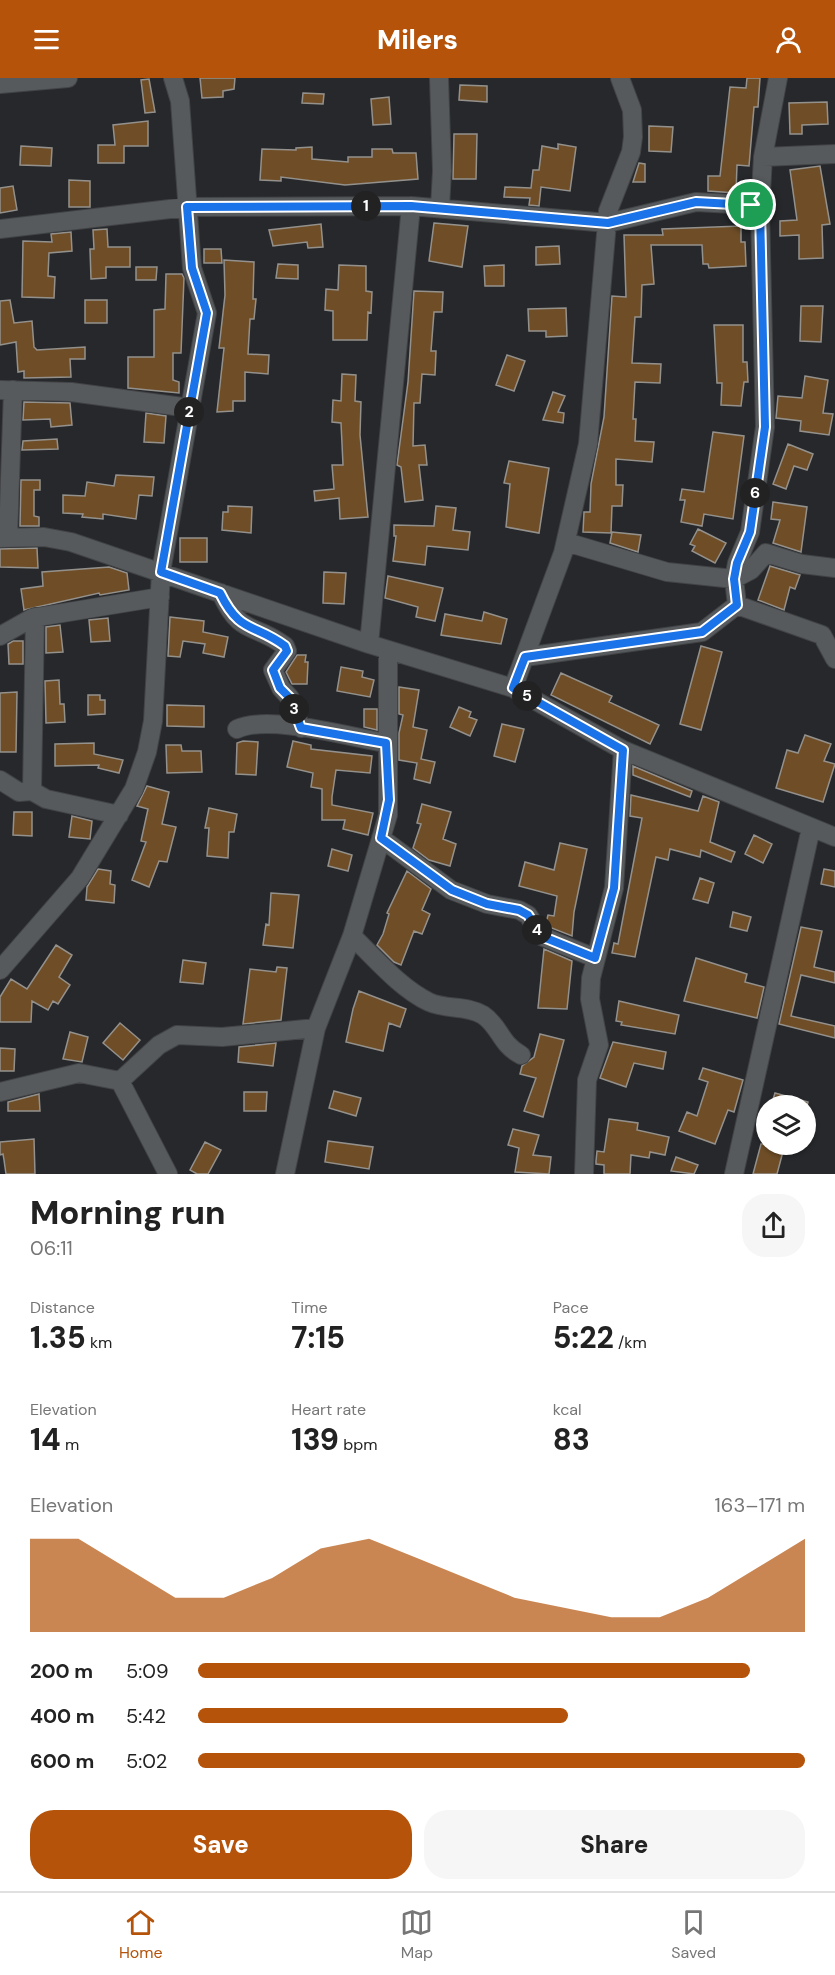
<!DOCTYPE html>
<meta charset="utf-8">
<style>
:root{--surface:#fff;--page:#f6f6f6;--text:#222;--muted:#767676;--line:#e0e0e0;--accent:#b45309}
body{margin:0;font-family:"DM Sans",sans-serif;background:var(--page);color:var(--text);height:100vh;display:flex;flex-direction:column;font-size:22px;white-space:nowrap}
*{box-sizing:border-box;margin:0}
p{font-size:20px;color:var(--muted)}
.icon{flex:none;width:33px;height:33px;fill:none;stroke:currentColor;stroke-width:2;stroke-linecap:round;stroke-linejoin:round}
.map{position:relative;height:1096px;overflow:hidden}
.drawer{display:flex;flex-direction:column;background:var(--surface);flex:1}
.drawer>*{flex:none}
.tools{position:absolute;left:756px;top:1017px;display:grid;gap:12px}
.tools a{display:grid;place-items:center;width:60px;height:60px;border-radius:50%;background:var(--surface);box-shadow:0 2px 4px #0004;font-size:30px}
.pin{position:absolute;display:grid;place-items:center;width:51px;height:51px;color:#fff;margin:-26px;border:3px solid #fff;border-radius:50%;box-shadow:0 2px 6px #0007}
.km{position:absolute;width:30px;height:30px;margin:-15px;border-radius:50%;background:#222;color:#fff;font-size:16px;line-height:30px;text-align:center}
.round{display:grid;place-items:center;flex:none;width:63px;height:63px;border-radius:24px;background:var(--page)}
.headline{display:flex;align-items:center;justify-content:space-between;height:102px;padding:0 30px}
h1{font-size:33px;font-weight:800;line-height:45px}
.stats{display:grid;grid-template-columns:repeat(3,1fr);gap:9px;height:102px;padding:6px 30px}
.stats div{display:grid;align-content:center}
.stats b{font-size:30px;font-weight:800}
.stats small{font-size:16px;font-weight:400}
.stats p{font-size:16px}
.chart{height:168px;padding:12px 30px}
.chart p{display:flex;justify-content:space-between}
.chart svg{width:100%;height:108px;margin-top:6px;fill:var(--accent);opacity:.7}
.button{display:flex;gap:12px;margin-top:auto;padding:12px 30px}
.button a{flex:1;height:69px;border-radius:24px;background:var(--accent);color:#fff;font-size:24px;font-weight:800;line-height:69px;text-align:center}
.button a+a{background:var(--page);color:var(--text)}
ul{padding:0 30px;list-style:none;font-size:20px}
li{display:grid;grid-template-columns:96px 72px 1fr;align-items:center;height:45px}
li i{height:15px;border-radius:8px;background:var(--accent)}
header{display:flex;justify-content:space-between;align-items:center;height:78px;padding:0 30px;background:var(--accent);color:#fff;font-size:27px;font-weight:800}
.menu{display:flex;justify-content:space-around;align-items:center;height:84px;border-top:2px solid var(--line);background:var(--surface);font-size:16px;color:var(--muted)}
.menu a{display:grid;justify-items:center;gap:3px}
.menu .current{color:var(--accent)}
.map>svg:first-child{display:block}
.building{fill:#6f4e27;stroke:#94918d;stroke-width:1.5}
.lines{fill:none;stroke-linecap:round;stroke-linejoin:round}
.minor-casing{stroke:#414345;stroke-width:20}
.minor{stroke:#575a5d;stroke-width:18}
.route-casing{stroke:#fff;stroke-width:12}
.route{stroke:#1a73e8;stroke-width:8}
</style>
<header><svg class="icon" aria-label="menu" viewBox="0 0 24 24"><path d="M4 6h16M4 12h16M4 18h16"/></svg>Milers<svg class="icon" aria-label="person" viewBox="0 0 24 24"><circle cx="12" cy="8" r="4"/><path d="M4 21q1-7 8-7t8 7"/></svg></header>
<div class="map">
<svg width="835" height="1096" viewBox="0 0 835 1096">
<rect width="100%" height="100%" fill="#26282b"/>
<path class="building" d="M200 0H235L234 11 223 13V19L202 20Z
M747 0H760L758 29H754L749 88 737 87 736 115 708 113V98H720L730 9 746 10Z
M149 1 155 34 145 35 141 2Z
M460 7 487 8V24L459 22Z
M303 15 324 16 323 26 302 25Z
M389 19 391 46 373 47 371 21Z
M827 24 828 46 802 47V56H790L789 25Z
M148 43V68H124V85H98V67H115L113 47Z
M649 48 673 49 671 74 649 73Z
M454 56H477L476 101H453Z
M558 66 576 69 570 113 541 109 539 128 529 127 530 120 504 119 505 109 531 110 533 92H539L542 68 558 71Z
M21 68 52 70 51 88 20 87Z
M312 69V81L348 84V79H372V71H392L393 75H416L418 101 345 107 281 99V103L260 102 262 71 296 72V70Z
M639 85 645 86V104H633Z
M820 88 830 146 822 147 823 180 799 181V157L780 158V143L797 142 790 92Z
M69 102 90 103V129H69Z
M13 108 17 132 0 135V110Z
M434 145 468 148 462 189 429 183Z
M321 146 323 169 308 170 307 164 273 168 269 152Z
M741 148V164H745L746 188 709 190 708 186H703L702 167H651L654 206 642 207 641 239H635L632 285 661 286 660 305 635 304 633 341H636L635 363 654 364 652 384 616 381V407H623L622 428H612L611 455 583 454 584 434H590L591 406 604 339 612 218 626 219 624 157H663L662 151Z
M107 151 108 169H130V189H106V200L91 201 90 171H94L93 152Z
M71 154 72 173 49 175 48 198 55 199 54 220 22 219 23 163 52 164 51 156Z
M559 168 560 186 536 187V169Z
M204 171H221L222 185H204Z
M224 182 254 184 253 221H256L254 241H250L248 276 269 277 268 296 245 294V323H233V333L217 334 224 270H219L225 217Z
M278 186 298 187V201L276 200Z
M339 187 366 188V213L372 214 371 235 368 234 367 262H333V233L325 232 326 211 338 212Z
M504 187V208H485L484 188Z
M136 189H157L156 202H136Z
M166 196H182L184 200 181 275H173V302L179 304V315L128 310V279H154V232L165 231Z
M414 213 443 214 442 234H434L431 273H436L435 297 422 296 420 325H414L413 368 425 367 427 387H419L423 422 405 424 401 389 397 387 408 304Z
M10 222 14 245 32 243 34 269 37 272 85 269V281H70L71 299 24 300V293L18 294 16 264 0 267V223Z
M85 222H107V245H85Z
M801 228H823L821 264 800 263Z
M566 230 567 258 546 259V253H529L528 231Z
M714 247H743V284H747L748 304H744L741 328 721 327 722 305H717Z
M507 277 525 283 514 313 496 307Z
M342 296 356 297 355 323 361 324 360 357 368 439 340 441 339 420 315 423 314 413 334 411 332 387H343L341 345 332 344 333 322 341 323Z
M805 298 828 302 823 335 833 336 829 357 800 353 801 343 776 340 778 318 802 320Z
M553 314 565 318 558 334 564 335 563 345 543 342Z
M24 324 70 325 72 347 51 349 50 341 23 342Z
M146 335 166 338 164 365 144 364Z
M713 354 744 358 733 441 704 436 702 448 681 444 685 422H680L682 411 704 414Z
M57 361 58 371 22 372 23 363Z
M788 366 813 376 807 392 794 388 786 411 773 406Z
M509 383 549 390 539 455 506 449 510 406 504 405Z
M116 397 154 399 152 418 139 417 136 441 103 436V441L82 439 83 436 63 435V417L85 418 87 404 114 408Z
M21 402H40V412H34V438L39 439V448H20Z
M773 424 807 429 801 474 773 465 780 442 771 441Z
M228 428 252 429 251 455 222 452 223 434H228Z
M436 428 456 430 453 452 470 454 468 472 427 468 425 487 393 483 396 458H394V447L434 448Z
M698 451 726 465 715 485 692 473 695 468 690 466Z
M612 454 641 457 638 474 610 465Z
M180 460H207V484H180Z
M37 470 38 490 0 489V471Z
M770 488 800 497 795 511 790 509 784 532 758 522Z
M109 489 127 495 129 512 100 517 99 515 24 532 21 511 43 508 42 494Z
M324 494 346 495 344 526 323 525Z
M388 498 443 510 435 543 416 539 418 529 385 520Z
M484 534 507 541 501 566 441 557 445 536 482 543Z
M170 539 204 543 203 554 228 559 224 579 203 575 205 566 183 563 180 579 168 578Z
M108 540 110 563 91 564 89 542Z
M60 547 63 574 46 575V549Z
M13 563H23V586H9L8 566Z
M701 568 722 574 701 652 680 646Z
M297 577H306L305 584H308L307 606H292L286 594Z
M341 589 363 593 362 599 374 602 370 619 337 613Z
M561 595 612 618 609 624 659 647 650 666 551 617Z
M59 602 60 626H64L65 644 46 645 45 603Z
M399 609 419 612 413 649 427 652 421 681 435 684 430 705 414 701 417 685 399 682V655L403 637 399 636Z
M17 614 16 674H0V615Z
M88 617H100V622H105V636L88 637Z
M167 627 204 628V649L167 648Z
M459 629 471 634 469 639 477 642 470 658 450 649Z
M364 631H377V652L364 649Z
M502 646 524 651 515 684 494 678Z
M805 657 831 666 824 683 835 686 823 724 776 710 787 672 798 675Z
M243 663 258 664 256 697 236 696 237 665Z
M293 663 311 667V671L372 678 370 695 336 692 332 719V727L373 735 368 757 343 751 345 742H322V711L311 709 313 695 287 689Z
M94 665V676L123 682 119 695 98 690 99 687 55 688V666Z
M166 667H181L182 673H201L202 694 167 695Z
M633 688 692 713 690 719 633 697Z
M147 708 169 714 162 746 176 749 167 784 159 783 149 809 132 802 146 764 141 763 148 731 137 728Z
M631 717 698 733 703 718 719 724 710 764 735 774 731 784 701 772 700 779 670 771 668 782 656 779 635 879 612 875 614 865 618 866 642 740 630 738Z
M422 726 451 734 443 761 456 766 450 788 429 782 413 770 421 746 417 745Z
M209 730 237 736 234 754H229L228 780 207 778 209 750H205Z
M14 734H32V758L13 757Z
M72 738 92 743 90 761 69 759Z
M754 757 772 766 763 785 745 776Z
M560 765 587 771 574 834 572 858 549 849 546 845 548 837 554 838 557 818 519 808 525 784 554 792Z
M332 771 352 777 348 793 328 788Z
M98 791 111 793 110 806 115 807 114 825 86 822 87 809Z
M824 791 835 793V809L821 806Z
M407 793 431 811 422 832 430 836 422 856 414 853 401 887 394 884 377 867 383 856 389 836 387 835Z
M700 800 714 805 708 825 693 821Z
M271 815 299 817 293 870 263 867 266 846 269 847Z
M733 834 751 839 747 853 730 849Z
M801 849 822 853 814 889 835 894V905L801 897 791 938 835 948V960L779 946Z
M56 867 72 877 59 899 70 907 58 926 53 923 48 932 32 923 31 944H0V919L11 901 27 911Z
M544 871 572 883 567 931 538 930Z
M696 880 747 896 745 904 764 909 757 940 684 923Z
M183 882 206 885 203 906 180 904Z
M277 889 287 890 281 942 243 946 250 891 276 894Z
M359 913 406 931 400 949 389 945 383 973 346 964 353 931Z
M619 923 679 937 675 956 621 947 622 944 616 943Z
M120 945 140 962 123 982 103 965Z
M70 954 88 959 82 984 63 981Z
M540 956 564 962 543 1039 524 1033 536 1000 520 996 522 988 534 979Z
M613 964 666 974 663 991 634 985 626 1009 600 1000Z
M276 965 273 988 238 984 239 969Z
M0 970 15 971 14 993H0Z
M703 990 743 1002 734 1034 728 1032 715 1066 679 1053 687 1034 697 1038 708 1004 699 1001Z
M334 1013 361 1020 356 1038 329 1030Z
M244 1014H267L266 1033H244Z
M775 1015 808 1024 807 1028H771Z
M39 1016 40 1033H8V1024Z
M609 1041 638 1045 637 1052 669 1059 665 1077 650 1074 649 1080 631 1077 630 1096H604V1087L596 1086V1083L597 1073 604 1074Z
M513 1051 539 1057 533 1077 551 1079 549 1096 515 1094 519 1070 508 1067Z
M34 1061 35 1096H6L4 1082 3 1076 0 1077V1064Z
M328 1063 373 1069 369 1091 325 1084Z
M205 1064 221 1072 208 1096H197L190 1092Z
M761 1066H785L777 1096H753Z
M676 1079 698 1087 694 1096 671 1093Z"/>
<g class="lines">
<defs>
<path id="minor" d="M439 0 442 93 440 130
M0 6 68 0
M763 79 835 76
M0 151 187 129 411 128 608 145 696 124 751 127 760 132
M0 312 71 314 190 330
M0 460 44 459 71 464 369 566 513 610 623 672 835 759
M8 460 13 312
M566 464 667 494 734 501 751 492 766 475 802 486 835 490
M221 515C241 559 253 544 285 568L287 573 273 592 281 610 290 620 301 650
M737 527 822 557 835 581
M35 539 32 713 46 721 119 737
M0 558 32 540 160 519
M369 566 411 128
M525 579 702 554 737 527 734 501 737 485 750 454 765 349 760 132 763 79 778 0
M513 610 563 475 588 366 608 133 631 74 633 59 632 32 620 0
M237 651C269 636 349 659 386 665
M0 702 19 714 32 713
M381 760 451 812 487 826 519 832 528 837 541 858 595 880
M352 858C376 881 400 910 429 924 446 932 467 927 483 937 500 948 500 966 521 977
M0 892 80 800 134 711 147 674 153 643 161 494 207 235 192 190 180 23 173 0
M120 1003 159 967 177 957 222 959 316 950
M0 1014 79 995 120 1003 168 1096
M285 1096 316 950 352 858 388 737V572
M584 1096 587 1002 599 967 590 921 591 900 614 810 623 672
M734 1096 811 750"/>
</defs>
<use href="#minor" class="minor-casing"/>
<use href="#minor" class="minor"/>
</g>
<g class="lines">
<defs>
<path id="route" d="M696 124 751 127 760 132 765 349 750 454 737 485 734 501 737 527 702 554 525 579 513 610 623 672 614 810 595 880 541 858 528 837 519 832 487 826 452 812 381 760 389 722 386 665 301 650 290 620 280 610 273 592 287 573 285 568C254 545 240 556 220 515L161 494 207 235 192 190 187 129 411 128 608 145Z"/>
</defs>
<use href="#route" class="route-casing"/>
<use href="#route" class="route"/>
</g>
</svg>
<div class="tools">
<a><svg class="icon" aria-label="layers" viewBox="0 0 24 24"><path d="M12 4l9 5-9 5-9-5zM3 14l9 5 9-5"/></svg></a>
</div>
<div class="pin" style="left:751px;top:127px;background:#1e9e55"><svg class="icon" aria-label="arrive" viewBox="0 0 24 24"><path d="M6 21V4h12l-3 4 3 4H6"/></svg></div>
<b class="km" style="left:366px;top:128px">1</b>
<b class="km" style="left:189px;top:334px">2</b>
<b class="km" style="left:294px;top:631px">3</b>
<b class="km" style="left:537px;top:852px">4</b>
<b class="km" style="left:527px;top:618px">5</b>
<b class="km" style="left:755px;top:415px">6</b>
</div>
<section class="drawer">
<div class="headline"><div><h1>Morning run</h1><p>06:11</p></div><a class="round"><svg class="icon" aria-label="share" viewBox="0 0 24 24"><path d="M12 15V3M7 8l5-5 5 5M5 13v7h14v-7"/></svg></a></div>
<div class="stats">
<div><p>Distance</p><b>1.35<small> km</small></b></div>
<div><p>Time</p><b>7:15</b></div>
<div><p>Pace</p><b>5:22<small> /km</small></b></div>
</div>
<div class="stats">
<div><p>Elevation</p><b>14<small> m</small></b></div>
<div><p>Heart rate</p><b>139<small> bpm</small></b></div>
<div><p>kcal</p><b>83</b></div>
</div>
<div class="chart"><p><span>Elevation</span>163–171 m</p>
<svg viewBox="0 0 160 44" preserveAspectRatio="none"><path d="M0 44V6L10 6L20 18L30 30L40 30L50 22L60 10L70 6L80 14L90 22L100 30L110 34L120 38L130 38L140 30L150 18L160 6V44z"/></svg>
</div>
<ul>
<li><b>200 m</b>5:09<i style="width:91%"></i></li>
<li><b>400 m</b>5:42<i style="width:61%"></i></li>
<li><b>600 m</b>5:02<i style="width:100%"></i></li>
</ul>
<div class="button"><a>Save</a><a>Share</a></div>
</section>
<nav class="menu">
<a class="current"><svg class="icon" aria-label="home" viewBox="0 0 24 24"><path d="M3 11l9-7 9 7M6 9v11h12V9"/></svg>Home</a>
<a><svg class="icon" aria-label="map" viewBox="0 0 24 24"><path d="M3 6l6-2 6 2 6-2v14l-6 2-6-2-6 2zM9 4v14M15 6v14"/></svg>Map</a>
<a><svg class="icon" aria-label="saved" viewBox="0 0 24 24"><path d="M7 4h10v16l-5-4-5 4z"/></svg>Saved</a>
</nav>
